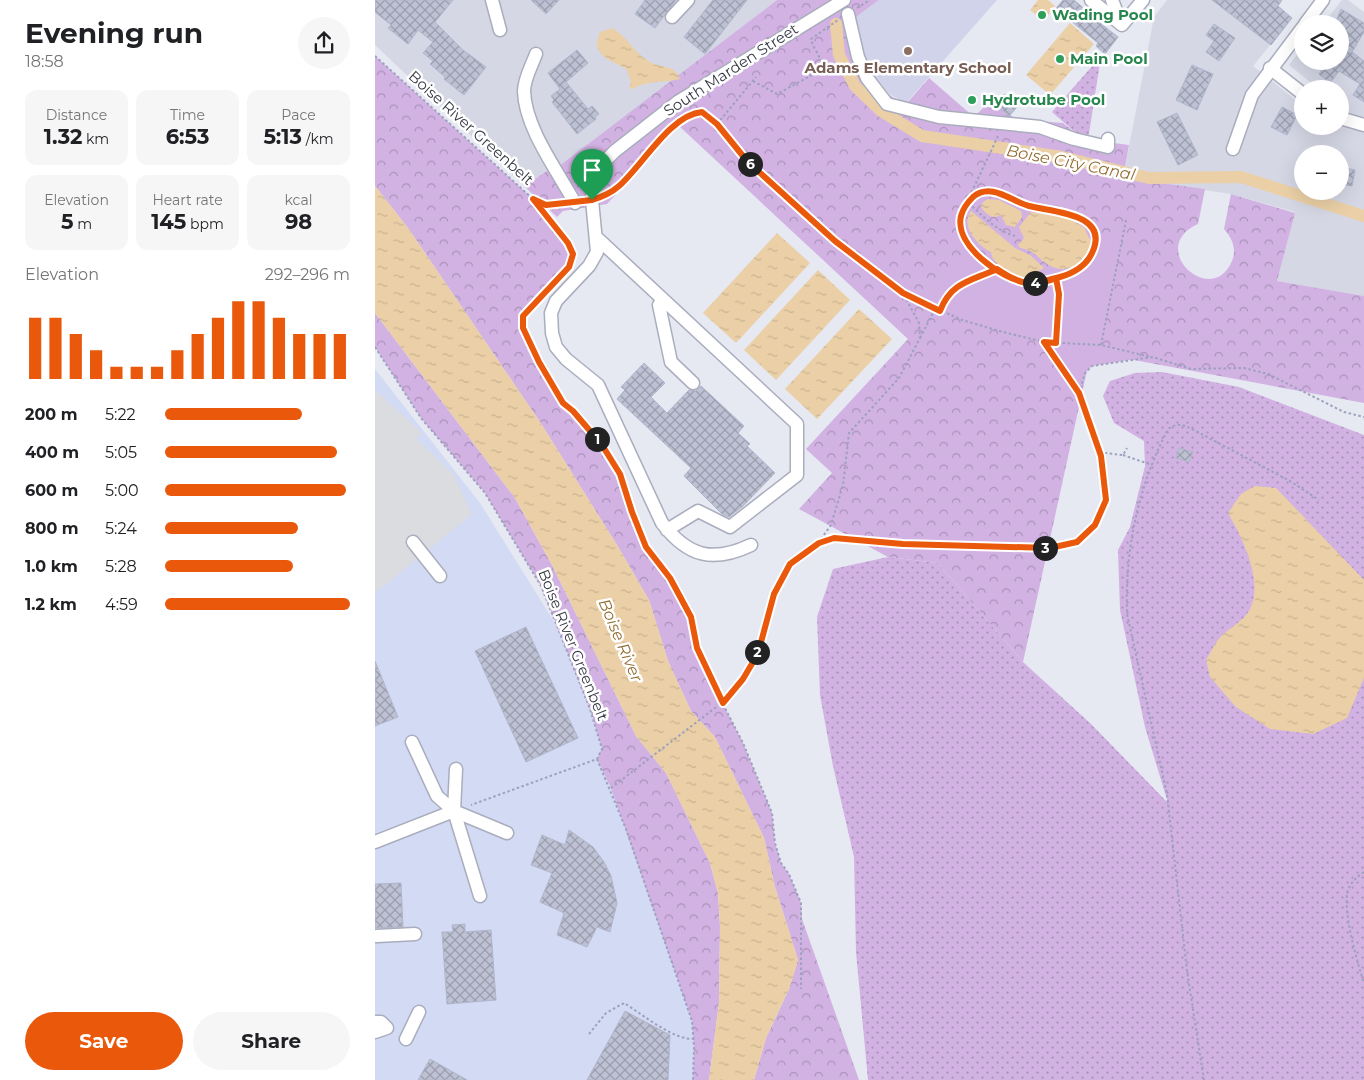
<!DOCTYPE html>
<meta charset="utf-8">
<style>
:root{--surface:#fff;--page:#f6f6f6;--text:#202124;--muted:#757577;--accent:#ea580c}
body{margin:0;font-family:Montserrat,sans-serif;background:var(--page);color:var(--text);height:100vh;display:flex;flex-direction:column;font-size:19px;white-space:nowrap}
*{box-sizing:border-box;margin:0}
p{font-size:16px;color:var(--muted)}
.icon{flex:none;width:28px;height:28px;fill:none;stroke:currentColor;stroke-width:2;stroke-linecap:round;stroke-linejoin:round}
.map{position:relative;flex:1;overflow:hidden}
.side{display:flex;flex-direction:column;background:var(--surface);width:375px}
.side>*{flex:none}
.controls{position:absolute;left:919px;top:15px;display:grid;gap:10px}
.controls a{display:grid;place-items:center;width:55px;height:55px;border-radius:50%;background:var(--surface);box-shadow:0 5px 20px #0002;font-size:25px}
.pin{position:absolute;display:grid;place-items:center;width:42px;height:42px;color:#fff;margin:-51px -21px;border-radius:50% 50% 50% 0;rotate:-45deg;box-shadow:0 0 5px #0007}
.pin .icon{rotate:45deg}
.km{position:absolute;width:25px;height:25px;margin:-12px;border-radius:50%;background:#222;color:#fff;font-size:14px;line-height:25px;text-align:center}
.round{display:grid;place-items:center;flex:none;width:52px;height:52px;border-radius:26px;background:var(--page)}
.head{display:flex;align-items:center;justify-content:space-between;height:85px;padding:0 25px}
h1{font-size:28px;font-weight:700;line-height:38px}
.stats{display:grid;grid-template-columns:repeat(3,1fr);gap:8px;height:85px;padding:5px 25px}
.stats div{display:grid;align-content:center;border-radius:12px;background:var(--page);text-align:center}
.stats b{font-size:21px;font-weight:700}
.stats small{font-size:14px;font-weight:400}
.stats p{font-size:14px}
.chart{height:140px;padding:10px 25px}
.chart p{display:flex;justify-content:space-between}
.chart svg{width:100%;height:90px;margin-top:5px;stroke:var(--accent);stroke-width:6}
.cta{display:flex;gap:10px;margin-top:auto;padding:10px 25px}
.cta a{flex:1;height:58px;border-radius:30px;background:var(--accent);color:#fff;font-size:20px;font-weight:700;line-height:58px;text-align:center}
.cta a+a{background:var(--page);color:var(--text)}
ul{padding:0 25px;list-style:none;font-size:16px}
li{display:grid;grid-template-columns:80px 60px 1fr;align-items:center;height:38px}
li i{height:12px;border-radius:6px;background:var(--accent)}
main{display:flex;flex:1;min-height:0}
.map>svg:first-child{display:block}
.residential{fill:#d5d7e5;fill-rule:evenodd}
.commercial{fill:#d3daf3}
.education{fill:#d1d3ea}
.grass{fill:url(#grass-dots)}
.forest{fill:url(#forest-crowns)}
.garden{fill:#d2b2e3}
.parking{fill:#dbdce0}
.water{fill:url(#water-ripples)}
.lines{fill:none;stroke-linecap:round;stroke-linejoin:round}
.canal{stroke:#ebd0a7;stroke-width:12}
.building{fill:url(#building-cross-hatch);stroke:#b0b6cd}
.minor-casing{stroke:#aaadbd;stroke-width:15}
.path{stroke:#9ca1bd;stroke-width:2;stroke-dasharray:2.5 2.5;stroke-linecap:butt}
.minor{stroke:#fff;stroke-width:12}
.route-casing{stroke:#fff;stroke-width:10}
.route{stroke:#ea580c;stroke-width:6}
.leisure-dot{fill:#2e9e5b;stroke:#fff;stroke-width:2}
.education-dot{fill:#8d6e63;stroke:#fff;stroke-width:2}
.labels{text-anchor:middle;stroke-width:5;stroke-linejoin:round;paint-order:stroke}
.leisure-label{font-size:15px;font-weight:bold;fill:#27864d;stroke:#fff;text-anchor:start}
.education-label{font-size:15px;font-weight:bold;fill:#785e54;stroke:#fff}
.street-label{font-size:15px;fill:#363944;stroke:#fff}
.water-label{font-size:16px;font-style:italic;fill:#916d31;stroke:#fff}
</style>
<main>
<section class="side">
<div class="head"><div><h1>Evening run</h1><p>18:58</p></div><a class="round"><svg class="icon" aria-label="share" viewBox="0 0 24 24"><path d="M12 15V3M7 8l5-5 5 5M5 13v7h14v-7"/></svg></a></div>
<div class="stats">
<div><p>Distance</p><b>1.32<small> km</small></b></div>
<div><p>Time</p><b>6:53</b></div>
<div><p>Pace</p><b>5:13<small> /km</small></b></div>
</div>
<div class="stats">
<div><p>Elevation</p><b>5<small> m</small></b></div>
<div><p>Heart rate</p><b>145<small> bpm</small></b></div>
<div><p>kcal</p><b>98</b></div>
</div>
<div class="chart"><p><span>Elevation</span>292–296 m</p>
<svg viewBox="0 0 160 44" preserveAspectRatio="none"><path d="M5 44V14M15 44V14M25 44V22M35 44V30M45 44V38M55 44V38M65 44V38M75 44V30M85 44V22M95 44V14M105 44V6M115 44V6M125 44V14M135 44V22M145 44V22M155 44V22"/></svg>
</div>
<ul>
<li><b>200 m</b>5:22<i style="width:74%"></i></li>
<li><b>400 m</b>5:05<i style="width:93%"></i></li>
<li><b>600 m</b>5:00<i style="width:98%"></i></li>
<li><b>800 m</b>5:24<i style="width:72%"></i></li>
<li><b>1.0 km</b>5:28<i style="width:69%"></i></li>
<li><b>1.2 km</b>4:59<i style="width:100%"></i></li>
</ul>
<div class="cta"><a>Save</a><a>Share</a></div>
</section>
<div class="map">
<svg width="989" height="1080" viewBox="0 0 989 1080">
<defs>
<pattern id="grass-dots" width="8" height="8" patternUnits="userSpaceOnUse" patternTransform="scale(1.25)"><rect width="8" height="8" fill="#d2b2e3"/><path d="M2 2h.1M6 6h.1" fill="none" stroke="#ab92ba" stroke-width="1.8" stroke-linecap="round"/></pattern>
<pattern id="forest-crowns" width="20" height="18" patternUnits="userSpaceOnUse" patternTransform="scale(1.25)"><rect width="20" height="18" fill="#d2b2e3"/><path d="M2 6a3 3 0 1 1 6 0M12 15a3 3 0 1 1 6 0" fill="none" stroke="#ab92ba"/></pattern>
<pattern id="water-ripples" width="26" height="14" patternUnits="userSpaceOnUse" patternTransform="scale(1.25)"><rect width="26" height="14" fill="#ebd0a7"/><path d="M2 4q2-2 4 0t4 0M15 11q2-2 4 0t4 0" fill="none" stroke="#cab391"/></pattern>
<pattern id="building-cross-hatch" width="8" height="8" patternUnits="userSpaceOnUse" patternTransform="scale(1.25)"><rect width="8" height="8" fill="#bdc1d3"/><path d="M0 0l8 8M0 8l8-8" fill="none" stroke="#9a9ead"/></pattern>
</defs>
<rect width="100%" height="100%" fill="#e6e8f2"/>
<path class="residential" d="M0 0H402L175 174 172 171 149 186 0 45Z
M792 0H841L896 44 878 66 927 105 928 126H965V89H944L914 65 927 48 928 61H965V24H948L967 0H973L989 12V296L902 281 920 212 856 194 748 178 779 17ZM928 154H965V191H928Z"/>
<path class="commercial" d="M0 369 105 503 251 737 333 892 327 1080H0Z"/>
<path class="education" d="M504 0H622L531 103 514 94 495 71 491 60 481 17Z"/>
<path class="grass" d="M726 56 713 140 708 139 677 112Z
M787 372 864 387 989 435V1080H493L481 952 479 857 458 766 445 695 442 617 458 569 513 557 563 563 648 662 716 724 793 803 770 727 745 610 743 550 755 527 770 466 769 441 739 423 728 396 735 381 760 373Z"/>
<path class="forest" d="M402 0H504L481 17C487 49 494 94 532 103L554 78 599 117 615 101 641 119 688 123 708 139 754 145 748 178 830 189 823 224C770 248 837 309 857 261 862 249 857 238 849 229L856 194 920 213 902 281 989 296V403L716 352 648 662 563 563 513 557 424 509 457 473 431 449 533 339 304 126 232 204 188 211 182 217 149 186 172 171 175 173Z
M0 56 158 199 193 243 198 254 194 267 149 315 148 328 164 362 188 403 199 411 227 445 245 474 257 512 271 547 295 578 315 617 322 648 336 681 368 743 397 813 400 843 406 863 414 874 426 903 427 919 484 1080H379L391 1038 414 989 423 960 400 887 389 838 340 737 316 711 293 661 274 600 242 545 165 422 33 228 0 186Z
M0 313 140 498 177 565 261 736 291 773 335 863 343 893 345 926 344 1003 334 1080H318L319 1047 317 1021 236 788 222 759 227 748 215 709 166 586 110 493 46 418 0 347Z"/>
<path class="garden" d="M751 220 726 344 749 350 760 359 717 366 710 373 704 393 669 342 606 326 545 301 552 285 570 271 594 247 622 269 652 283 672 282 692 275 709 264 721 243Z"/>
<path class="parking" d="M0 390 47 433 41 439 78 474 97 514 0 593Z"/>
<path class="water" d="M663 0H673L680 6 668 21 655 10Z
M695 23 719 44 675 95 651 75Z
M237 28C253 37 259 53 275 62 285 68 301 65 305 79 289 83 272 80 257 89L254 88 256 83 252 70C242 62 223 59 222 44 222 39 224 36 225 32Z
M0 186 33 228 165 422 242 545 274 600 293 661 316 711 340 737 389 838 400 887 423 960 414 989 391 1038 379 1080H334L344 1003 345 926 343 893 335 863 291 773 261 736 177 565 140 498 0 313Z
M613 199 624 200 646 211 647 217 640 227 631 225 626 215C617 220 611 214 606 207L608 202Z
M596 211 640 248 655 255 669 268 651 278C639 275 617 266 616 252 602 245 585 226 596 211Z
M656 212 693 218 710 228C711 236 719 241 717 249 714 264 690 273 678 267 665 262 661 250 645 248L643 245 649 238 644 227Z
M402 233 435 263 361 343 328 313Z
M443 270 475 300 401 380 369 350Z
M484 309 517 339 442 419 410 389Z
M880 486 901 488 989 580V678L972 718 938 734 895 729 861 707 835 677 831 660C835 654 838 646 843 640 851 629 867 623 874 611 890 583 867 537 853 513L866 494Z"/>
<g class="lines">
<path class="canal" d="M461 24 464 55 480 86 506 111 547 136 687 157 774 178 866 177 989 216"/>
</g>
<path class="building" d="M0 0H78L60 22 88 50 111 67 89 95 69 79 70 77 55 64 58 61 48 53 58 42 43 30 33 44 13 28 16 25 0 12Z
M156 0H184L171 14Z
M270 0H301L280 28 260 14Z
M338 0H372L330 54 309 37Z
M688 0H699L712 11 714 9 727 20 725 23 743 37 730 54 721 46 723 43 691 17 689 20 679 11Z
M837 0H907L903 6 917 18 896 45Z
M966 9 989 23V32L977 52 989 61V102L978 95 985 84 964 71 955 83 944 74 952 63 950 61H965V24H960Z
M839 24 860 38 844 61 831 52 839 41 831 35Z
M202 50 213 63 191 82 213 109 217 106 224 114 220 117 221 119 202 134 177 102 179 100 176 96 185 89 173 73Z
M817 65 838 74 822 110 801 100Z
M629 94 643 106 634 116 621 105Z
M907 107 922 115 912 135 896 127Z
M802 113 823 155 803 165 782 122Z
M965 167 980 170 977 186 965 184Z
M269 363 290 383 276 397 292 413 314 390 321 391 326 386 369 426 363 433 375 444 372 446 400 473 368 506 354 517 347 514 309 476 316 468 242 399 250 390 246 387Z
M804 448 818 452 814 462 801 458Z
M151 627 203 738 151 762 100 651Z
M0 661 23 717 0 726Z
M194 830 218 847 229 862 236 876 242 903 235 932 222 927 212 947 182 935 189 913 165 902 177 873 156 865 167 835 190 845Z
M26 883 28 927 0 928V884Z
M90 924V932L116 930 121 1000 72 1004 67 932H78L77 925Z
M250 1011 295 1035 293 1080H212Z
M55 1059 92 1080H43Z"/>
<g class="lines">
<defs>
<path id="minor" d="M117 0 125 30
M716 0 747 25 768 0
M737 0 746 23
M473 14 483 57 492 78 512 104 564 117 665 127 699 139 733 147V139
M297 17 313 0
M930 24 948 0
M161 54C157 65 149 79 149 91 150 128 182 170 200 203
M895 68 928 94
M965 118 989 125
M858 149 877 95 928 27
M221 237 422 424V475L355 527 323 511 292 530
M288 300 284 305 296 362 318 383
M38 542 65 576
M376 545C338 563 313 557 287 523L223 385 191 359 181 347 177 333 176 313 181 301 214 266 222 252 217 200 218 184 226 165 240 151 304 101 469 0
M37 742 62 796 79 811 132 833
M81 769 79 811 105 896
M0 842 79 811
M2 936 40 934
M0 1022H6L12 1028 0 1032
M31 1039 44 1012"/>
</defs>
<use href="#minor" class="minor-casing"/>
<path class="path" d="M482 8 495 0
M0 56 158 199 171 205 186 204
M378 81 402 94 439 74 447 67C447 57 438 49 436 39L463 20
M342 124 381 77
M623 136 592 202C606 214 621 231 640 236
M230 196C262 177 293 116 327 112L342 124 372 161 460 241 528 293 587 320 628 332 669 342 726 345 776 357
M159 201 193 243 198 254 194 267 149 316 147 328 164 362 188 403 199 411 227 445 245 474 257 512 271 547 295 578 315 617 322 647 336 681 368 743 397 813 400 843 406 863 414 874 426 903V989
M565 311C576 282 596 281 622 269 601 256 576 235 589 208 592 201 600 194 609 192 624 189 635 200 648 204 667 211 689 208 707 219 728 231 721 257 703 269 690 278 669 285 653 283 641 281 631 275 622 269
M545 338 560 309
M669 342 704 393
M681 343 684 294 681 278
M726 345 751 220
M0 347 46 418 110 493 166 586 215 709 227 749 222 759 96 805
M748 455 777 465
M726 456 729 453 748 455 752 448
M443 543 456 525 468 485 474 433 524 378 545 338 544 323 529 295
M222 759 251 829 317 1021 319 1047 318 1080
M236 788 353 698 378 662 385 646 399 594 405 582 415 564 443 543 459 539 528 544 675 548 702 542 720 525 731 500 726 456 704 393 710 373 717 366 778 357 816 369 869 368 893 374 969 412 989 417
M989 872C982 877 976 882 973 890 967 909 982 962 989 983
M214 1034 231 1013 249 1003C267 1014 298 1040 319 1039
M829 1080 812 971 792 794 752 614C750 549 763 487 793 429 803 422 809 425 819 430L915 481 944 500"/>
<use href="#minor" class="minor"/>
</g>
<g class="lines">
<defs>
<path id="route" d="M217 200 171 205 158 199 193 243 198 254 194 267 148 316V328L164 362 188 403 198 411 227 445 245 474 257 512 271 547 295 578 316 617 322 648 348 703 368 679 378 662 385 646 399 594 415 564 444 543 459 538 528 544 675 548 702 542 720 525 731 500 726 456 704 393 669 342 681 343 684 294 681 278C672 282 663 284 652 283 627 279 579 246 586 216 588 208 592 203 598 197 616 182 636 201 654 206 677 212 736 213 717 253 711 266 699 273 685 277 656 285 648 287 622 269 596 281 576 282 565 311L528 293 460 241 372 161 342 124 327 112C295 115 268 165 244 186 236 193 227 197 217 200"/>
</defs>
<use href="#route" class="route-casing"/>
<use href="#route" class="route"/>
</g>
<g class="leisure-dot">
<circle cx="667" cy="15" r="5"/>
<circle cx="685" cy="59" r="5"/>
<circle cx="597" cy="100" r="5"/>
</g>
<circle class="education-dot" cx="533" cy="51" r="5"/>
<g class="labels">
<g class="leisure-label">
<text x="677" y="20">Wading Pool</text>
<text x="695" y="64">Main Pool</text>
<text x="607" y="105">Hydrotube Pool</text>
</g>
<g class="education-label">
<text x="533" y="73">Adams Elementary School</text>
</g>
<g class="street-label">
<text transform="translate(356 70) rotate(-33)" y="5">South Marden Street</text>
<text transform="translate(96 128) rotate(42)" y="5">Boise River Greenbelt</text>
<text transform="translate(198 645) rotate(68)" y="5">Boise River Greenbelt</text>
</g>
<g class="water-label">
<text transform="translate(696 162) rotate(11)" y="6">Boise City Canal</text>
<text transform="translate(246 640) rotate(67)" y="6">Boise River</text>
</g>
</g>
</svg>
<div class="controls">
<a><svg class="icon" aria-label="layers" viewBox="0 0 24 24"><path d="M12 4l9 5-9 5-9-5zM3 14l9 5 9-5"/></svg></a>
<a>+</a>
<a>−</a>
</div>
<div class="pin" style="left:217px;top:200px;background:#1e9e55"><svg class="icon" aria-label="arrive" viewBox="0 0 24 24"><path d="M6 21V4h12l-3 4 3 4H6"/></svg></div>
<b class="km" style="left:222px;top:439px">1</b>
<b class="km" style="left:382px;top:652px">2</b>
<b class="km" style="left:670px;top:548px">3</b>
<b class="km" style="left:660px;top:283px">4</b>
<b class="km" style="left:375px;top:164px">6</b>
</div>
</main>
